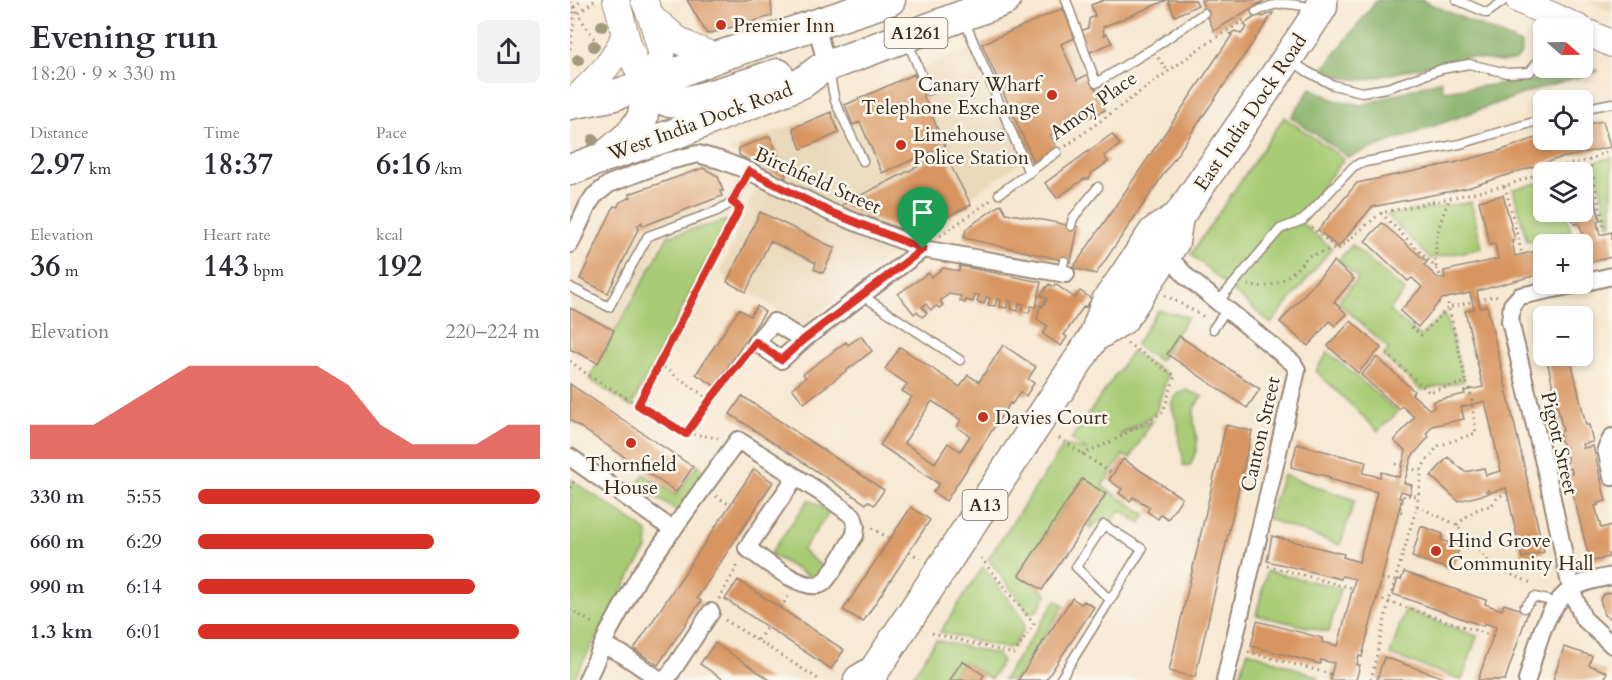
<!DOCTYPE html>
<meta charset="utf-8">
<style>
:root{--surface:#fff;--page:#f2f2f3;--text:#2b2b33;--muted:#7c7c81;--accent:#d93025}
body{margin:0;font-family:Cardo,serif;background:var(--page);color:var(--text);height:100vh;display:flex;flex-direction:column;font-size:22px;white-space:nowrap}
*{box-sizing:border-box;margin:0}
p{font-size:20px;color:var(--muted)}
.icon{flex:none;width:33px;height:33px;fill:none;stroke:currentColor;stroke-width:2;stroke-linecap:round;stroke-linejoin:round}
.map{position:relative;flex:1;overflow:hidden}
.details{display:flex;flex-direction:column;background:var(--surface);width:570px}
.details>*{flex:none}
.needle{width:39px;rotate:110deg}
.tools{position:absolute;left:963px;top:18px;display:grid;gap:12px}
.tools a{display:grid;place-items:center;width:60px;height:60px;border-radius:9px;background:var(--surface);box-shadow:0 3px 9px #0003;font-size:30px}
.pin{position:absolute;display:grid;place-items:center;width:51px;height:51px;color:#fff;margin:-62px -26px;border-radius:50% 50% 50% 0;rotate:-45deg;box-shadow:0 0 6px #0007}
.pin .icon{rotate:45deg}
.round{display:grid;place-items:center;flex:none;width:63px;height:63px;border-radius:9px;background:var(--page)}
.headline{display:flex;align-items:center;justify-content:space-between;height:102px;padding:0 30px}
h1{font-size:33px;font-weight:700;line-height:45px}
.metrics{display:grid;grid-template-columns:repeat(3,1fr);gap:9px;height:102px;padding:6px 30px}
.metrics div{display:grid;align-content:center}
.metrics b{font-size:30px;font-weight:700}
.metrics small{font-size:16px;font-weight:400}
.metrics p{font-size:16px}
.chart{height:168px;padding:12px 30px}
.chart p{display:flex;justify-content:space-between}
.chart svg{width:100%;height:108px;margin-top:6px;fill:var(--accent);opacity:.7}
ul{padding:0 30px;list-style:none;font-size:20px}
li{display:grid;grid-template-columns:96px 72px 1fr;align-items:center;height:45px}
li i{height:15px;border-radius:8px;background:var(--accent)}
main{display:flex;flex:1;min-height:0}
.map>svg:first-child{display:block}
.built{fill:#ead8ba}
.green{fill:#a8cc76;stroke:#727b4a;stroke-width:1.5}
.forest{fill:#86b067;stroke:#606d42;stroke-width:1.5}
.building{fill:#d89561;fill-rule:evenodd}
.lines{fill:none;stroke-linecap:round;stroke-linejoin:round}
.lane-casing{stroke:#988877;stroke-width:11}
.street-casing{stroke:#988877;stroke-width:20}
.primary-casing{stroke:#988877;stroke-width:28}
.highway-casing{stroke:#988877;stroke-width:33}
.path{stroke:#988877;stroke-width:3;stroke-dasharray:1.5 4.5;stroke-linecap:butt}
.lane{stroke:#fff;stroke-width:8}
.street{stroke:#fff;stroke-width:16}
.primary{stroke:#fff;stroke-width:26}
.highway{stroke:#fff;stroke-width:30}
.path-bridge{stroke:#988877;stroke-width:3;stroke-dasharray:1.5 4.5;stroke-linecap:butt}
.tree{fill:#a19a7c}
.route-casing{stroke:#fff;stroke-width:12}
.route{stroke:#d93025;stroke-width:8}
.poi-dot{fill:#c8321e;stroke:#fbf7ec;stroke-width:2}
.labels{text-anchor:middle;stroke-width:5;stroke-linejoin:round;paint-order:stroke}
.shield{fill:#fbf7ec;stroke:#75685c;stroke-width:1.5}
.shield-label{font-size:18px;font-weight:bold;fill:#3b2a1e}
.poi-label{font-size:20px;fill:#3b2a1e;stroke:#fbf7ec;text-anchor:start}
.street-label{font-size:20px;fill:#3b2a1e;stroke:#fbf7ec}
</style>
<main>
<section class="details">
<div class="headline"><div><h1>Evening run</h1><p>18:20 · 9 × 330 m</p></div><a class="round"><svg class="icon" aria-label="share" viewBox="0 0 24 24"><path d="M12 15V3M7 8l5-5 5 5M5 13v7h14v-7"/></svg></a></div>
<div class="metrics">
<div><p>Distance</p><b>2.97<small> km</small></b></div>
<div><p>Time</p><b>18:37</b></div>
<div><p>Pace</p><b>6:16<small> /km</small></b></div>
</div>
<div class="metrics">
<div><p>Elevation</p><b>36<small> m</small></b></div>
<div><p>Heart rate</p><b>143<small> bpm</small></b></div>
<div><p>kcal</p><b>192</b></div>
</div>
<div class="chart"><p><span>Elevation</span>220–224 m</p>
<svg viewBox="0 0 160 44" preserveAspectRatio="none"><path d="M0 44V30L10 30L20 30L30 22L40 14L50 6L60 6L70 6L80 6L90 6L100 14L110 30L120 38L130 38L140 38L150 30L160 30V44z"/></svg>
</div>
<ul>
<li><b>330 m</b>5:55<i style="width:100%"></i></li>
<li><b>660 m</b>6:29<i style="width:69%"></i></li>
<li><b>990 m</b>6:14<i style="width:81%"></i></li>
<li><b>1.3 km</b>6:01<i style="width:94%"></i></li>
</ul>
</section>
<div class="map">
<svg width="1042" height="680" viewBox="0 0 1042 680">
<rect width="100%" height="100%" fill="#fbf7ec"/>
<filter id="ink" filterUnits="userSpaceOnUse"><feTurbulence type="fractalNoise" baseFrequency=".0167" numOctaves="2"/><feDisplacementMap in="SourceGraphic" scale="12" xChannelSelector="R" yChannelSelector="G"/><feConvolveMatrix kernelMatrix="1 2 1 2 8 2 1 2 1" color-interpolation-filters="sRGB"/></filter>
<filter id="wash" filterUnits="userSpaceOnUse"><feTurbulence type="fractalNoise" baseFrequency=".008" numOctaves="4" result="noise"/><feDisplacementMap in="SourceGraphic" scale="24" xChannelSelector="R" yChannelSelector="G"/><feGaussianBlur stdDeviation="1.35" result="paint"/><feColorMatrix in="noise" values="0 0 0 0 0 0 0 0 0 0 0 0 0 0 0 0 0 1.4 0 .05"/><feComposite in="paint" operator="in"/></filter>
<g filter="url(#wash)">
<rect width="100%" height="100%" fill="#f6e7d0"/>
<path class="built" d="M1017 0H1042V13L1034 9Z
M499 6 537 103 342 237 233 326 150 272 194 168 158 151 264 108 275 105 343 73Z
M133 168 148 176 159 214 94 234 28 363 0 349V302L44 206 47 207 50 202 60 197 59 194Z"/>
<path class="green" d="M714 117 774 159 726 219 762 248 701 324 621 254Z
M1042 157V224L1038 225 1025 162Z
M973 182 974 212H996L1001 232 957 241 943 189Z
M901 202 912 248 861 259 817 215Z
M158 220 61 407 19 379 98 236Z
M782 245 835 291 819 311 851 336 875 313 894 381 851 390 813 356 819 349 768 302 788 278 768 261Z
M588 310 618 317 589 361 565 345Z
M562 351 598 375 585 414 549 435 582 421 560 459 553 455 532 486 576 515 570 523 550 510 543 521 532 519 521 528 518 526 537 496 512 479 449 574 477 594 467 611 459 613 418 559 494 445 517 450 501 439Z
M758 352 828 412 808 431 746 371Z
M616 390 632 396C617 414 626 423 627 443 627 452 623 458 620 466L613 465C615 455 610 450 609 441 608 436 609 431 608 426 604 410 593 399 616 390Z
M128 464 136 477 108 512 67 484 74 474 106 495Z
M713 475 785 500 770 545 698 519Z
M0 479 67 524 78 533 77 549 63 571 3 680H0Z
M239 499 259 513 232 550 255 569 242 578 200 554Z
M413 567 453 618 454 629 444 646 434 648 370 632Z
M697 571 770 588 759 632 686 615Z
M486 600 494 606 445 680H433Z
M835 610 907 636 892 680 820 655Z
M366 640 426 654 432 661 421 679 392 661 380 680H340Z
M678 651 749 677 748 680H668Z"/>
<path class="forest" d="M807 0H852L951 44V54L945 61 930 62 897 57 794 80 772 78 754 68Z
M1013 63 1028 71 967 89 778 157 721 117 741 88 764 100 792 105 871 80 873 91 963 80 975 71 976 68H1012Z"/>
<g id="blocks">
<path class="building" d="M117 0H201L202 16 137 34Z
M534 0H597L533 27 534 35 537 34 542 43 518 53 509 32 518 28 519 19 525 16 521 5Z
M598 0H625L628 5 605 16Z
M631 0H695L644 31Z
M493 8 505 38 491 44 507 80 519 74 535 110 480 135 486 147 464 162 412 44Z
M701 13H703L526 274 503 268 662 35 660 34 665 31 671 34 677 27 674 24 688 15 693 17Z
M344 74 375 146 312 173 290 122 283 125 275 105Z
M261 112 269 133 231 149 223 128Z
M1033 121 1040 147 987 159 897 188 802 207 768 247 748 230 787 183 888 162 929 151 974 135V140H1012V125Z
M542 134 550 145 534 156 538 162 522 173 519 179H514L487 198 475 183Z
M200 136 216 175 215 179 169 155V148Z
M374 153 401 205 343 234 270 206Z
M133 168 148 176 153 191H150L152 196 73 226 72 222 67 226 69 227 38 293 10 279 44 206 47 207 50 202 61 197 59 194Z
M1018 168 1030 220 1027 221 1030 235 1042 232V257L1012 264V244H994L1014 239 1009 223 1004 224 1001 212H1012V172H1005Z
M933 195 945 240 942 241 945 256 974 249V273L907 291 910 308 917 306 974 552 952 558 936 488 919 493V490L916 491 917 494 888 501 861 476 878 457 895 472 914 468 916 475 931 471 915 401 891 407 894 419 862 426 856 434 859 437 842 456 834 483 842 485 840 494 831 491 829 498H832L792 657 789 656 787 665H790L786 680H760L764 663 751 660 750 664 681 646 687 621 752 638V642L768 646 785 579 772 576 771 579 697 561 702 536 774 554 773 557 789 562 807 492 759 479 760 477 721 467 727 444 796 462 793 473 810 477 811 472 829 477 836 451 824 441 844 417 832 406 829 409 791 375 807 357 844 391 842 394 859 409 864 408 863 401 895 394 894 391 913 387 895 311 904 309 900 293 872 299 848 327 830 311 852 287 842 278 838 281 795 241 812 223 857 262 854 265 868 278H875L874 271 928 259 925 244 920 245 909 201Z
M431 204 436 213 508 227 501 262 394 238 396 229Z
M190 212 265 248 253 273 244 269 246 263 200 241 176 292 157 282Z
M764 261 784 279 764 302 777 314 765 326 760 321 738 346 710 322Z
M390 266 471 282 466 307 461 306 459 313 452 311 454 304 449 303 448 311 441 309 442 302 438 301 437 308 430 307 431 300 427 299 425 306 418 305 420 298 416 297 414 304 407 302 409 295H405L403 302 396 300 395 303 390 301 391 296 379 294 370 301 373 305 369 308 367 306 361 310 356 304 352 307 357 313 352 317 347 311 344 314 328 294 358 273 361 277 373 268 389 271Z
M479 284 484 287 485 284 505 298 510 291 522 299 516 307 514 306 494 335 497 337 491 346 473 334 478 326 467 319 470 305 472 307 477 299 471 295Z
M187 306 195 312 145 386 126 374 169 309 180 316Z
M0 308 44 330 28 363 0 349Z
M781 321 811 348 788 373 758 346Z
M291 336 302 351 234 403 222 388 236 377 233 374 276 342 278 345Z
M609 336 690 389 677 408 597 354Z
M433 345 466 367 458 379 464 383 456 396 450 392 442 404 440 403 376 501 363 492 369 484 310 445 342 397 332 391 337 384 315 369 330 347 390 387 398 375 409 382ZM362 401 391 420 387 427 400 436 390 451 378 443 365 463 334 443Z
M976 356H1000L1016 425H1019L1023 442 1012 444 1013 448 1023 446 1036 501 1028 503V505L1025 506 1031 528 1042 525V554H1038L1039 557 1020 562 998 474 1002 473 1001 468 995 469 991 454 997 452 996 447 993 448 989 432 993 431Z
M0 384 123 467 106 492 0 420Z
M172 396 314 490 304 505 298 501 296 504 160 414Z
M656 425 682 431 625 677 599 671Z
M553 459 612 498 598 519 591 514 588 519 577 511 580 507 563 497 560 501 549 493 552 489 539 480Z
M184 469 203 482 127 598 131 601 88 665 64 649Z
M512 479 536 494 472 590 449 575Z
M341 507 360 520 293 622 273 610Z
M851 526 873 534 871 540 890 546 882 570 842 557Z
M834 572 916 600 915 604 932 610 934 604 958 612 935 680H908L926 627 914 623 913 626 823 594 828 579 831 580Z
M168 580 274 650 261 669 155 599Z
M1042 592V617L1039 618 1034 615 1030 599 1034 594Z
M502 598 511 604 514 601 524 607 476 680H448Z
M145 643 200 680H154L130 664Z
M994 647 1022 656 1019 665 1037 672 1034 680H983Z
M814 657 880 680H807Z
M392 661 414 675 411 680H380Z"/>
</g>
</g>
<g filter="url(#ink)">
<use href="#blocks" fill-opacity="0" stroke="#988877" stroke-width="1.5"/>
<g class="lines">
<defs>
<path id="lane" d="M496 0 526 83 582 49 634 13
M887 0 917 13 935 0
M686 12C710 0 718 3 744 8
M395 22 459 173
M337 40 358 91
M720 60 738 72 763 85 792 92 817 88 872 69 899 64 937 73 960 72 968 61 974 37
M259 72 265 101 293 161
M1012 109 1042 103
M429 194 487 152
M501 226 503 218 528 187
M491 273 494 261
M0 287 39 307 78 236 147 211 162 202 179 171
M293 296 390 360
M648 302 710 229 733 220 783 167 790 163 890 144 974 119
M643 329 657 309
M975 464 993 460
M954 608 964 597 978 600 986 604
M490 680 572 549 534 525 506 567 540 600"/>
<path id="street" d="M246 24 257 67
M0 244 18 205 24 196 39 184 99 161 128 154 150 160 179 171 260 212 353 249 496 274
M596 254 617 277 723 363 727 370 655 680
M1012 283 1042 276
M1008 284 950 296 942 305 940 321 979 484 1001 589 1013 618 1042 645
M233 340 204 322 186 342 211 360 233 340 353 249
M1042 437 1036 449 1042 477
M0 457 103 530
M33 645 52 654 90 680
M17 680 38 633 69 576 168 440 253 494 283 516 286 526 285 535C275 550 266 569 254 582 239 597 191 558 177 548L225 478
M96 680 141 612
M957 680C966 650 974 607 1002 589 1014 581 1028 579 1042 576"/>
<path id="primary" d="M46 0C56 29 57 61 79 84L92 55 82 19 74 0
M949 0 1009 28
M82 19C93 25 97 31 106 38 118 47 133 52 147 57
M1012 30 1042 44
M1 103C22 82 45 64 54 35"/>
<path id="highway" d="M79 84C85 91 91 100 100 102 117 106 187 80 208 74
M0 104 41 96 79 84 147 57 320 0
M39 153 60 135 72 119 79 84
M0 170 34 157 104 134 232 83 252 68 435 0
M524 337 553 319 604 242 608 217
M289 680 304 671 524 337 537 301 549 284 584 232 608 217 732 37 752 7V0"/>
</defs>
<use href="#lane" class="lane-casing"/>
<use href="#street" class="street-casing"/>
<use href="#primary" class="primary-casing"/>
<use href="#highway" class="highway-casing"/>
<path class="path" d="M0 2 27 43
M9 13 25 0
M0 49 4 22V7L12 0
M588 58 598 71
M496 146 629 49 677 18
M1019 160 1034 226 1028 228
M935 186 952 254
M811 213 866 268 872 278
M741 227 764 246 765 250
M370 236 421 200
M866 267C864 241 869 222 880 198
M678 285C704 292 722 275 738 256L769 248 811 213 935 186 988 167 1019 160 1042 149
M595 295 636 318
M908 300 925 296 929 298
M843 323 840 326 851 335 878 308 902 302
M817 354 859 392 896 382 877 299
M0 361 18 375 116 433 148 438
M89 364 139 399
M68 405 166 214
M116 433 140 400 176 355
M489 438 543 474
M512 454 543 441 593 412 605 376 557 343
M825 464 832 466
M838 468 850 471
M0 488 5 480
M146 496 160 505
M847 506 887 525 900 542 925 568 964 584
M832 512 829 511 834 495 848 496
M887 525C898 515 907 507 921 506L928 497 937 493
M302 528 320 539
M339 552 350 558
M698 566 782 588
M807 598 923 636
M149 599 169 563
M211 608 220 593
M0 609 24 624
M155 620 250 680
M362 633 444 654 464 624 411 558
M188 640 197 627
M678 652 761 674
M801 680 819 601 847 506 852 467 868 446 906 433 900 389 896 382"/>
<use href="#lane" class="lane"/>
<use href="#street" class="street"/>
<use href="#primary" class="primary"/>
<use href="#highway" class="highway"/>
<path class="path-bridge" d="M812 578 827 582"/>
</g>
<g class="tree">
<circle cx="32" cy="26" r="6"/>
<circle cx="24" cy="46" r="6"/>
<circle cx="8" cy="60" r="6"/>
<circle cx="23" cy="140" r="6"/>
</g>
</g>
<g class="lines" filter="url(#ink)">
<defs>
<path id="route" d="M179 171 260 212 353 249 233 340 211 360 186 342 140 400 116 434 68 405 170 208 162 202Z"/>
</defs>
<use href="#route" class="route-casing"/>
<use href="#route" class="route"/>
</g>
<g class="poi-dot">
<circle cx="151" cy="25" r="6"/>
<circle cx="482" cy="95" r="6"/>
<circle cx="331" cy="145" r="6"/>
<circle cx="413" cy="417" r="6"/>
<circle cx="61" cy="443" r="6"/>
<circle cx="866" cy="551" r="6"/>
</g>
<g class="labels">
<g class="shield">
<rect x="314.5" y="18" width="63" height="30" rx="4.5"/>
<rect x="392.5" y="490" width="45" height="30" rx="4.5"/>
</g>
<g class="shield-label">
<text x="346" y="39">A1261</text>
<text x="415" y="511">A13</text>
</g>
<g class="poi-label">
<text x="163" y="32">Premier Inn</text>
<text x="470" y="91" text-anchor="end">Canary Wharf<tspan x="470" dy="23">Telephone Exchange</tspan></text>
<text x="343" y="141">Limehouse<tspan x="343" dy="23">Police Station</tspan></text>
<text x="425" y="424">Davies Court</text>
<text x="61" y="471" text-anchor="middle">Thornfield<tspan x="61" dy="23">House</tspan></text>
<text x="878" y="547">Hind Grove<tspan x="878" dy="23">Community Hall</tspan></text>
</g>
<g class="street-label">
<text transform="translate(523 105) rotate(-36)" y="7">Amoy Place</text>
<text transform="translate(680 112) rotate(-56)" y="7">East India Dock Road</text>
<text transform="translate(130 121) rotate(-20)" y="7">West India Dock Road</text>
<text transform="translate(248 180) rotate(24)" y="7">Birchfield Street</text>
<text transform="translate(690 434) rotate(-77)" y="7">Canton Street</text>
<text transform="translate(990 443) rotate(77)" y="7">Pigott Street</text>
</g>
</g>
</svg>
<div class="tools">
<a><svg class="needle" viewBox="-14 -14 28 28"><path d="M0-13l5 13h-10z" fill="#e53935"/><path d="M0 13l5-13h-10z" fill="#7c7c81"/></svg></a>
<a><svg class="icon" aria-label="locate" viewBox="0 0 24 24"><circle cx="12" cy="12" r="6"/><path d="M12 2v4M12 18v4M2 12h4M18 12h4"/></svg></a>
<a><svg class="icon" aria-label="layers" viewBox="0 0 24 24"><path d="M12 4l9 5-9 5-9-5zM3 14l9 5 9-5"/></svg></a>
<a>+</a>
<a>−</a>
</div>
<div class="pin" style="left:353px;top:249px;background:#1e9e55"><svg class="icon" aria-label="arrive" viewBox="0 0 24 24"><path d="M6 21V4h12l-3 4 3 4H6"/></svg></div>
</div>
</main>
